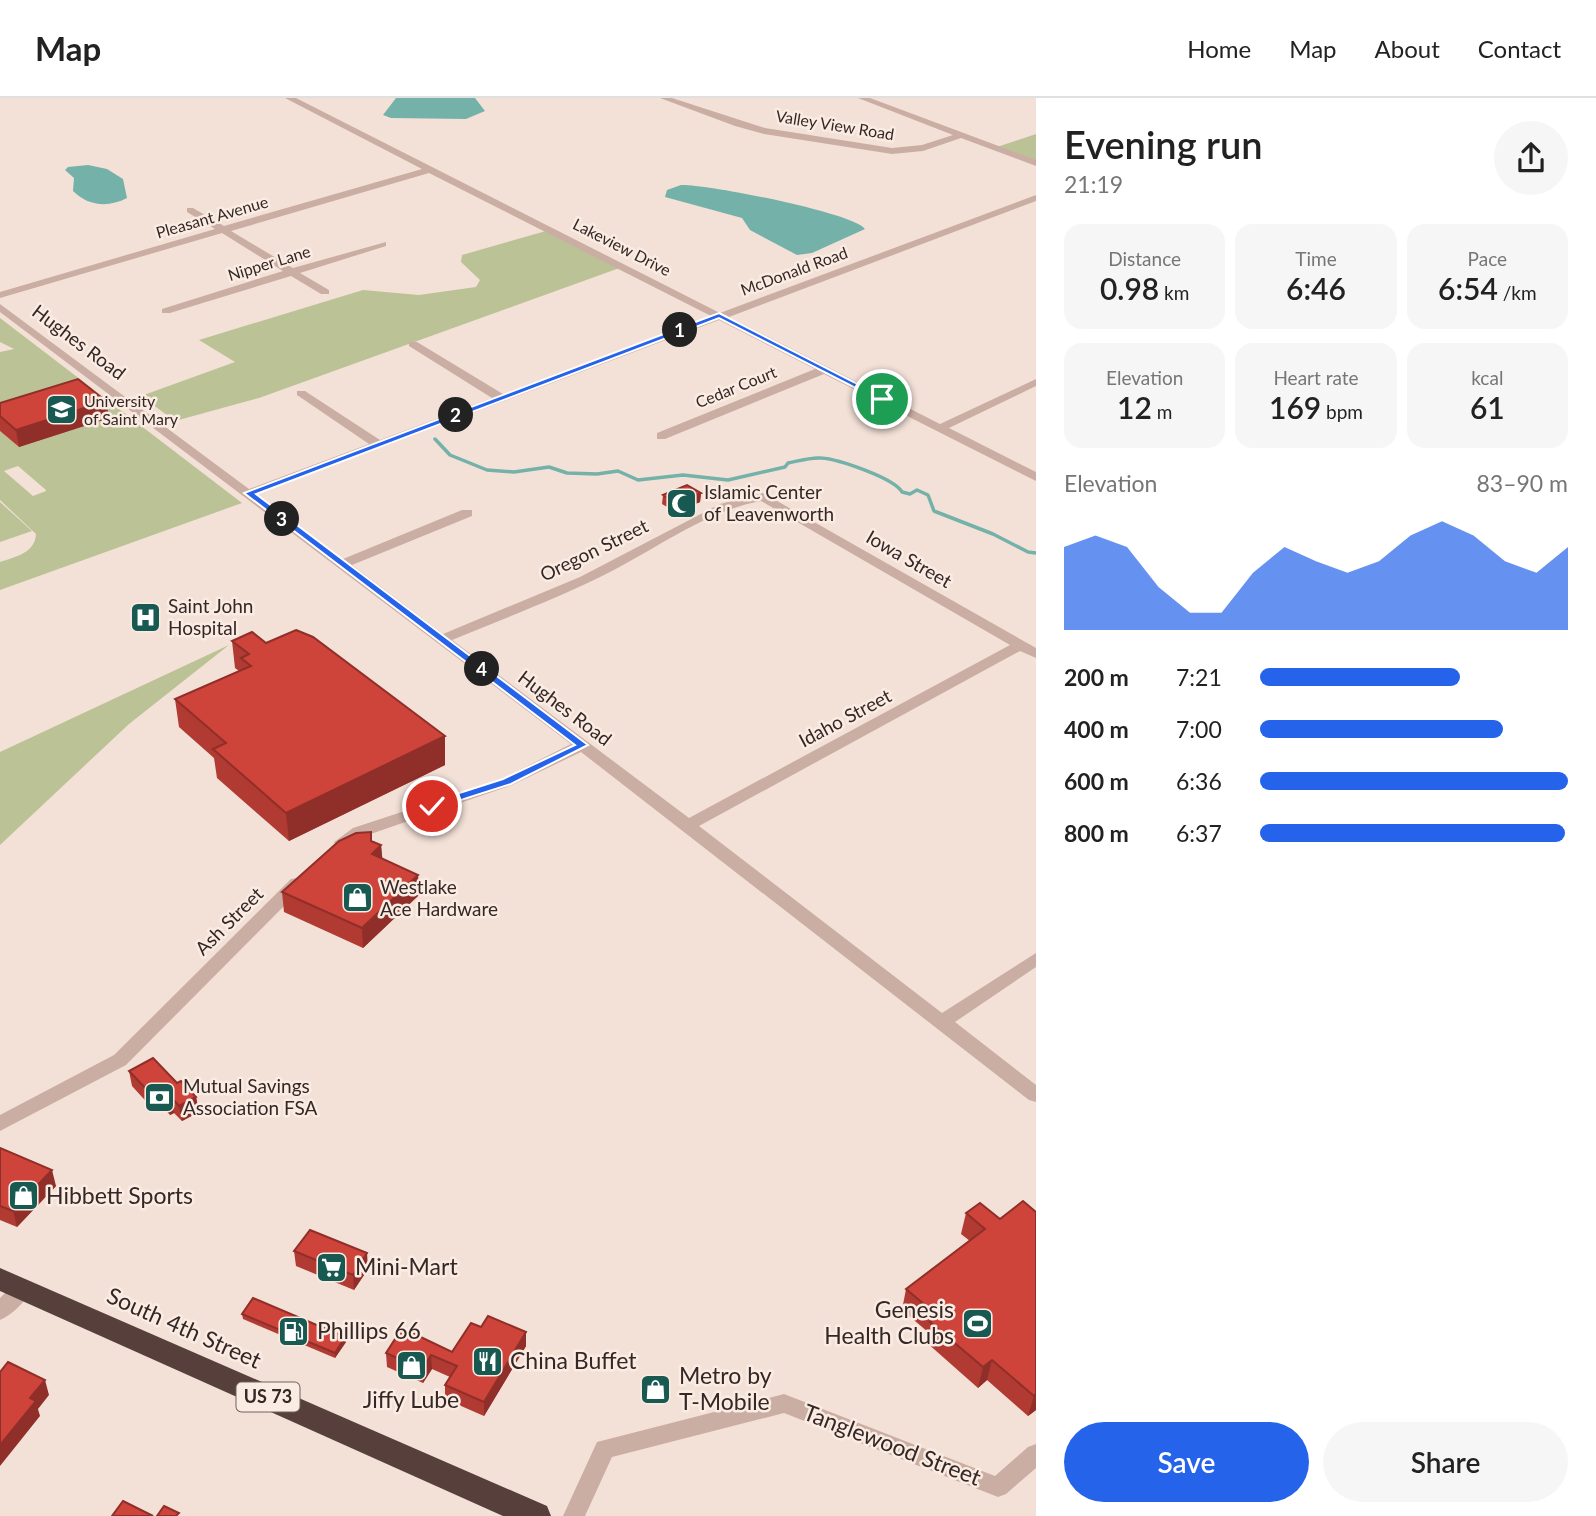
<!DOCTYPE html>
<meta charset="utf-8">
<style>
:root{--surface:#fff;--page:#f6f6f6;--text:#222;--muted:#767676;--line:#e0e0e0;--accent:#2563eb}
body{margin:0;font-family:Lato,sans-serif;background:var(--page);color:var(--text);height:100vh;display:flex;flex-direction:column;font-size:26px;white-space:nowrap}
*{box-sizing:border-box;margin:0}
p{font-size:23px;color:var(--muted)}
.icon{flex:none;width:38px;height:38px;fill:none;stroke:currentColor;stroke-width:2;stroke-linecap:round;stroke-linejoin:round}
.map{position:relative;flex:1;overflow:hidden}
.panel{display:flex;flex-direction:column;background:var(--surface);width:560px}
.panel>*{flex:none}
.pin{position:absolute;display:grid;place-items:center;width:60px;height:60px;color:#fff;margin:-30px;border:4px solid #fff;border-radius:50%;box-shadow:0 2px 7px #0007}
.km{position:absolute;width:35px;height:35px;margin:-18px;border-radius:50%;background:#222;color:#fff;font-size:19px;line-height:35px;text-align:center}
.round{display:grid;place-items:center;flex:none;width:74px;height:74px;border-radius:37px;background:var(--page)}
.overview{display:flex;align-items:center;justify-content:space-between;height:119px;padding:0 28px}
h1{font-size:38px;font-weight:600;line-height:52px}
.figures{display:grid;grid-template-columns:repeat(3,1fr);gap:10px;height:119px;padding:7px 28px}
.figures div{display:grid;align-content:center;border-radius:18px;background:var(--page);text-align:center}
.figures b{font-size:30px;font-weight:600}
.figures small{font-size:19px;font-weight:400}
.figures p{font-size:19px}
.chart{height:196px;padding:14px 28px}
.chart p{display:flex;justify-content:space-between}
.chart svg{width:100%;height:126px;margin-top:7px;fill:var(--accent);opacity:.7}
.primary-button{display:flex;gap:14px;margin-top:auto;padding:14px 28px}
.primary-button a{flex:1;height:80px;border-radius:42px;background:var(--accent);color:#fff;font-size:28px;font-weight:600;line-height:80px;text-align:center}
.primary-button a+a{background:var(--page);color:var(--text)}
ul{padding:0 28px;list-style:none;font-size:23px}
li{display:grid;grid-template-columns:112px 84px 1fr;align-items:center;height:52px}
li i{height:18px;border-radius:9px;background:var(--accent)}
header{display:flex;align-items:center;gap:42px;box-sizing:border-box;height:98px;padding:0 35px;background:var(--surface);border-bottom:2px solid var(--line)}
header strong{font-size:33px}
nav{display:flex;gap:38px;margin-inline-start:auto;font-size:24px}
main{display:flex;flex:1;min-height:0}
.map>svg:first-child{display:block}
.green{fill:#bbc296;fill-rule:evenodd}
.water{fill:#74b1a9}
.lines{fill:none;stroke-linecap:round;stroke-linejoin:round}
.stream{stroke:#74b1a9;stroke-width:3.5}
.minor{fill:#cbaea3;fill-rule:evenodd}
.highway{fill:#573f3c;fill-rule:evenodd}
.wall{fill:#b13a32}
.shaded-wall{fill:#902f29}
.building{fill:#ce433a;stroke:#902f29;stroke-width:2}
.route{fill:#2563eb;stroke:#fff;stroke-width:2}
.labels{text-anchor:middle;stroke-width:5;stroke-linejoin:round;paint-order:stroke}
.far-street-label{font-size:16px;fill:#352725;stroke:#faece3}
.far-poi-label{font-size:16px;fill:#352725;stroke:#faece3;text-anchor:start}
.shield{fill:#faece3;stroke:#70625e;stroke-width:2}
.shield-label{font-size:18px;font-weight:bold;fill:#352725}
.street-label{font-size:19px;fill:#352725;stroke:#faece3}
.poi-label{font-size:19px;fill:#352725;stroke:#faece3;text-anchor:start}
.near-poi-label{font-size:23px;fill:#352725;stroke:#faece3;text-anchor:start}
.near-street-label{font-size:23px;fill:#352725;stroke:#faece3}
</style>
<header>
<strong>Map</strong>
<nav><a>Home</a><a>Map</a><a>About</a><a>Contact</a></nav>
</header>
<main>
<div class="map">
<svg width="1036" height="1418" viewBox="0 0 1036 1418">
<rect width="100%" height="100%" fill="#f3e1d7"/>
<path class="green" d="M1036 36V65L994 50Z
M553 131 625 168 259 300 175 323 141 298 235 264 199 242 363 192 419 197 476 189 480 182 461 164 462 157Z
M0 220 242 405 0 492V464C15 459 35 455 36 436L0 402V333L19 349 108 320 0 323V254L14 251 0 244ZM18 368 46 392V393L33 398 4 373Z
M0 404 32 433 0 444Z
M229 547 129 626 0 747V654Z"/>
<path class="water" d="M396 0H475L485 13 466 21 391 20 383 17Z
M88 67 107 71 123 81 127 100C108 110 88 108 73 93L74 80 65 72 68 69Z
M681 87C707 86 854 115 865 131L812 155 797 157 750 132 742 120 665 99 667 92Z"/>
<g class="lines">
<path class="stream" d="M435 341 450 357 487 372 514 374 549 369 567 375 597 376 618 373 638 382 683 377 728 382 785 369 788 365C798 363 811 359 821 360 838 361 894 380 902 394L910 396 917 392 928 397 934 413 993 436 1028 454 1036 455"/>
<path class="minor" d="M285 0H296L720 215 1036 97V103L729 219 940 326 1036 281V288L949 330 1036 374V383L824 276 665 341H657V335L815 271 719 222 257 396 343 461 462 412H472V418L352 467 443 536 580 479 720 406 763 395 1036 550V560L1020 553 699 728 942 915 1036 855V869L955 924 1036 987V1004L1029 1002 581 654 512 687 365 738 348 748H336L334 744 353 730 502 681 571 646 0 214V206L249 391 369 346 297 297V293H305L380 342 492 300 409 248V244H417L503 296 711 218 429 75 231 133 293 170 386 144V148L300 175 329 192V196H321L291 178 170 215H162V211L283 173 222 135 0 200V194L215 131 187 114V110H193L224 128 422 71ZM761 403 1010 547 689 720 452 542C505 520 559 500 610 474 659 449 706 413 761 403Z
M660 0H672L765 30 892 50 922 47 953 37 858 0H870L1036 62V68L961 40 923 53 892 56 764 36 735 28Z
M297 780 303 781 305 785 303 789 126 967 0 1033V1017L114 957 291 781Z
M22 1183 29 1185 32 1191C26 1203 12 1217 0 1222V1200L15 1185Z
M784 1296 995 1378 1028 1349 1036 1346V1370L1006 1396 998 1399 784 1315 612 1359 585 1418H563L597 1344Z"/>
<path class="highway" d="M0 1170 547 1408 551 1418H503L0 1193Z"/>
</g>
<path class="wall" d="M106 303 109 320 19 349 0 333V305Z
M701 395 700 404 676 414 662 406 663 397Z
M232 543 266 545 445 638V667L289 743 217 680 214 660 179 629 175 601 239 573 235 570Z
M371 734 372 743 381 747 382 761 418 777 419 797 363 850 284 814 282 794Z
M129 973 177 985 196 999 199 1014 182 1023 174 1015 170 1017 160 1006 152 1010 132 988Z
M0 1050 56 1088 17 1129 0 1122Z
M1036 1114V1312L1028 1318 987 1282 978 1290 926 1244 928 1234 902 1212 906 1191 970 1143 961 1136 966 1115 1000 1121Z
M294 1153 368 1171 354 1192 296 1168Z
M242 1216 345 1239 346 1244 335 1260 243 1221Z
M526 1248 484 1318 445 1301V1287L450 1279 432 1271 423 1285 387 1269 386 1255 452 1254Z"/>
<path class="shaded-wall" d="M106 303 109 320 19 349 16 332Z
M701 395 700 404 676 414V405Z
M445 638V667L289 743 286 715Z
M371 734 372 756 381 747 383 767 373 776Z
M418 777 419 797 363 850 362 830Z
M157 990 160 1006 152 1010 149 994Z
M171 999 174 1015 170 1017 168 1001Z
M196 999 199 1014 182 1023 179 1008Z
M52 1072 56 1088 17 1129 13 1113Z
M367 1155 368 1171 354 1192 353 1177Z
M526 1234V1248L484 1318V1304Z
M345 1239 346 1244 335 1260V1255Z
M431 1257 432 1271 423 1285 422 1271Z
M992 1262 987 1282 978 1290 983 1269Z
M45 1282 49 1297 38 1311 40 1318 0 1368V1347L30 1300Z
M1036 1296V1312L1028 1318 1034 1298Z"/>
<path class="building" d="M78 281 106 303 16 332 0 318V305Z
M687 387 701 395 676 405 663 397Z
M296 532 313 539 445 638 286 715 213 651 226 645 175 601 251 568 241 560 249 556 232 543 252 534 266 545Z
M371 734V743L381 747 372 756 418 777 362 830 282 794 339 743 356 735Z
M153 960 177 985 181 983 196 999 179 1008 171 999 168 1001 157 990 149 994 129 973Z
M0 1050 52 1072 13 1113 0 1108Z
M1023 1103 1036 1114V1296L1034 1298 992 1262 983 1269 930 1224 938 1218 906 1191 985 1131 966 1115 980 1105 1000 1121Z
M310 1132 367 1155 353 1177 294 1153Z
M253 1200 345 1239 335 1255 242 1216Z
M488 1218 526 1234 484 1304 445 1287 457 1268 431 1257 422 1271 386 1255 402 1230 452 1254 471 1225 481 1229Z
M8 1264 45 1282 30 1300 36 1303 0 1347V1274Z
M123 1403 153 1418H112Z
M164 1408 179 1415 176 1418H157Z"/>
<path class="route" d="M719 215 887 301 879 302 719 220 256 396 588 647 511 686 436 710H428V705L503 681 575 647 244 395Z"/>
<defs>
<symbol id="university-square" viewBox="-11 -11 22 22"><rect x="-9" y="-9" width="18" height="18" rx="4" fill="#185952" stroke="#faece3"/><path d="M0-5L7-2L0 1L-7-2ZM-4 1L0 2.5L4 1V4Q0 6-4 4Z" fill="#fff"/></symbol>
<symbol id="mosque-square" viewBox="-11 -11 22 22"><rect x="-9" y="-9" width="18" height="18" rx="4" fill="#185952" stroke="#faece3"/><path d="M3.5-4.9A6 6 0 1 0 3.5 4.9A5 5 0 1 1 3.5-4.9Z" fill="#fff"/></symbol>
<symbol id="hospital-square" viewBox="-11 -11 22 22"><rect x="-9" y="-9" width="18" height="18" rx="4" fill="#185952" stroke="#faece3"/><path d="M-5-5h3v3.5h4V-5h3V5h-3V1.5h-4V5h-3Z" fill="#fff"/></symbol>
<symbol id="shop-square" viewBox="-11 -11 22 22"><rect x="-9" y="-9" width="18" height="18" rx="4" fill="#185952" stroke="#faece3"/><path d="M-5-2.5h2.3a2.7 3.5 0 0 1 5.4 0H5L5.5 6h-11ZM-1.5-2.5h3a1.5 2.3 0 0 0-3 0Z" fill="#fff"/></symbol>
<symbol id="bank-square" viewBox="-11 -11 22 22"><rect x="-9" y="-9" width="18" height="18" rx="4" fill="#185952" stroke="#faece3"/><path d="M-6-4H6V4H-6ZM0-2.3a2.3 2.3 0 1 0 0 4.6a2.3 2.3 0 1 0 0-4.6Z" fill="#fff"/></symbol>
<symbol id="supermarket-square" viewBox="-11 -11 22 22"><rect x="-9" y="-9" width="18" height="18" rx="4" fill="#185952" stroke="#faece3"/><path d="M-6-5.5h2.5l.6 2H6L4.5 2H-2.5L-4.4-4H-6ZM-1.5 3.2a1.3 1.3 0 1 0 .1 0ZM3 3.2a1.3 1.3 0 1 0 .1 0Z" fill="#fff"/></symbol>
<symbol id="stadium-square" viewBox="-11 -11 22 22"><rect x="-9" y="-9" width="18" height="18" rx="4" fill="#185952" stroke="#faece3"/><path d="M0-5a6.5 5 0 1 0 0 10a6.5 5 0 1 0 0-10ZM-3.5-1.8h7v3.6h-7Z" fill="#fff"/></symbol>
<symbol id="fuel-square" viewBox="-11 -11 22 22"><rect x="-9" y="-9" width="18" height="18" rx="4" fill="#185952" stroke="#faece3"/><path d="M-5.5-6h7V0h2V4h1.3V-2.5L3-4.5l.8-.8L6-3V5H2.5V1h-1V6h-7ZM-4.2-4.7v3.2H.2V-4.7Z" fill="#fff"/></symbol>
<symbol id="restaurant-square" viewBox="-11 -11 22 22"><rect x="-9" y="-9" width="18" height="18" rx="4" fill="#185952" stroke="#faece3"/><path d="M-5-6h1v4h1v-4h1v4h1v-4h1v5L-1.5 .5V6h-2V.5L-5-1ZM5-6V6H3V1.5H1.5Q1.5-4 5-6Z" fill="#fff"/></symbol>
</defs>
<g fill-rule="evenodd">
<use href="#university-square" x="44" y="294" width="35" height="35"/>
<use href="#mosque-square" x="664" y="388" width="35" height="35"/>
<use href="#hospital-square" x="128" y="502" width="35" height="35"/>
<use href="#shop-square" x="340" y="782" width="35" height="35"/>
<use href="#bank-square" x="142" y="982" width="35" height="35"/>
<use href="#shop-square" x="6" y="1080" width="35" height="35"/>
<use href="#supermarket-square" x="314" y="1152" width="35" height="35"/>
<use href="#stadium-square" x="960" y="1208" width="35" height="35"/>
<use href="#fuel-square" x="276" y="1216" width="35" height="35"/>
<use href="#restaurant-square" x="470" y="1246" width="35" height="35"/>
<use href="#shop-square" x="394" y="1250" width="35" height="35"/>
<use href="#shop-square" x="638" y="1274" width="35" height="35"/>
</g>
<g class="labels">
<g class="far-street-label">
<text transform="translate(835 27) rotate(9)" y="6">Valley View Road</text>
<text transform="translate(212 119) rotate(-16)" y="6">Pleasant Avenue</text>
<text transform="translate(622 149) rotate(27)" y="6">Lakeview Drive</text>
<text transform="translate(269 165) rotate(-17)" y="6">Nipper Lane</text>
<text transform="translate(794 173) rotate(-20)" y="6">McDonald Road</text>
<text transform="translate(736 289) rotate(-22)" y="6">Cedar Court</text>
</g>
<g class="far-poi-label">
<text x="84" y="309">University<tspan x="84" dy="18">of Saint Mary</tspan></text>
</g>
<rect class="shield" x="236.5" y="1284.5" width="63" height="29" rx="5"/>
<g class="shield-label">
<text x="268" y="1305">US 73</text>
</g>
<g class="street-label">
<text transform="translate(79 244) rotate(37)" y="7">Hughes Road</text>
<text transform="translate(594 452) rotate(-26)" y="7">Oregon Street</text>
<text transform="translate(909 461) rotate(30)" y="7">Iowa Street</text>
<text transform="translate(565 610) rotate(37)" y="7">Hughes Road</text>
<text transform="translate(845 620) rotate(-28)" y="7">Idaho Street</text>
<text transform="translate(229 823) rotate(-45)" y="7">Ash Street</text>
</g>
<g class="poi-label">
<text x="704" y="401">Islamic Center<tspan x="704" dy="22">of Leavenworth</tspan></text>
<text x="168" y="515">Saint John<tspan x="168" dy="22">Hospital</tspan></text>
<text x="380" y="796">Westlake<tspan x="380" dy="22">Ace Hardware</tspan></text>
<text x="183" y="995">Mutual Savings<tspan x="183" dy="22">Association FSA</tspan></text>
</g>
<g class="near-poi-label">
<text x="46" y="1106">Hibbett Sports</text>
<text x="355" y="1177">Mini-Mart</text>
<text x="954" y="1220" text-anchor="end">Genesis<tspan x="954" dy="26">Health Clubs</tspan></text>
<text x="317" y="1241">Phillips 66</text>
<text x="510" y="1271">China Buffet</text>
<text x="679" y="1286">Metro by<tspan x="679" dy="26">T-Mobile</tspan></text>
<text x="411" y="1310" text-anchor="middle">Jiffy Lube</text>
</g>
<g class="near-street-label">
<text transform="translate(184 1230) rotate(24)" y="8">South 4th Street</text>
<text transform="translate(892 1347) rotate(21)" y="8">Tanglewood Street</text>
</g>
</g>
</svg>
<div class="pin" style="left:882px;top:301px;background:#1e9e55"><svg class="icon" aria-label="arrive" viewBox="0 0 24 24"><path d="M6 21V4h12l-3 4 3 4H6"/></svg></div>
<div class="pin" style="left:432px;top:708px;background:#d93025"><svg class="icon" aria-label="check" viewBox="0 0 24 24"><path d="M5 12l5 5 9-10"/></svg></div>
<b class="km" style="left:680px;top:232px">1</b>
<b class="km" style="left:456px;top:317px">2</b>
<b class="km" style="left:282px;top:421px">3</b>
<b class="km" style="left:482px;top:571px">4</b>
</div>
<section class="panel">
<div class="overview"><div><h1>Evening run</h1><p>21:19</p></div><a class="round"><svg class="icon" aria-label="share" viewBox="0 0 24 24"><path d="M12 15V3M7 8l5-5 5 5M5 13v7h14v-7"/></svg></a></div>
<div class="figures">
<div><p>Distance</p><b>0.98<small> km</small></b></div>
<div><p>Time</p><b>6:46</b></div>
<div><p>Pace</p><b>6:54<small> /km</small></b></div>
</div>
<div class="figures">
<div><p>Elevation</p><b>12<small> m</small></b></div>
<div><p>Heart rate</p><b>169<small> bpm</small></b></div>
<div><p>kcal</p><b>61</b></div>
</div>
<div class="chart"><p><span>Elevation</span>83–90 m</p>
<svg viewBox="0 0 160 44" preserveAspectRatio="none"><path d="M0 44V15L10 11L20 15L30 29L40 38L50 38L60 24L70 15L80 20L90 24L100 20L110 11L120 6L130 11L140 20L150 24L160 15V44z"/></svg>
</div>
<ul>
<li><b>200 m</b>7:21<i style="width:65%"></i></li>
<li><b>400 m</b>7:00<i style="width:79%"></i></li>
<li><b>600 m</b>6:36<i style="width:100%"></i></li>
<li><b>800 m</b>6:37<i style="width:99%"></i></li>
</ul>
<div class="primary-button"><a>Save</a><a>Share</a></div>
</section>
</main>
